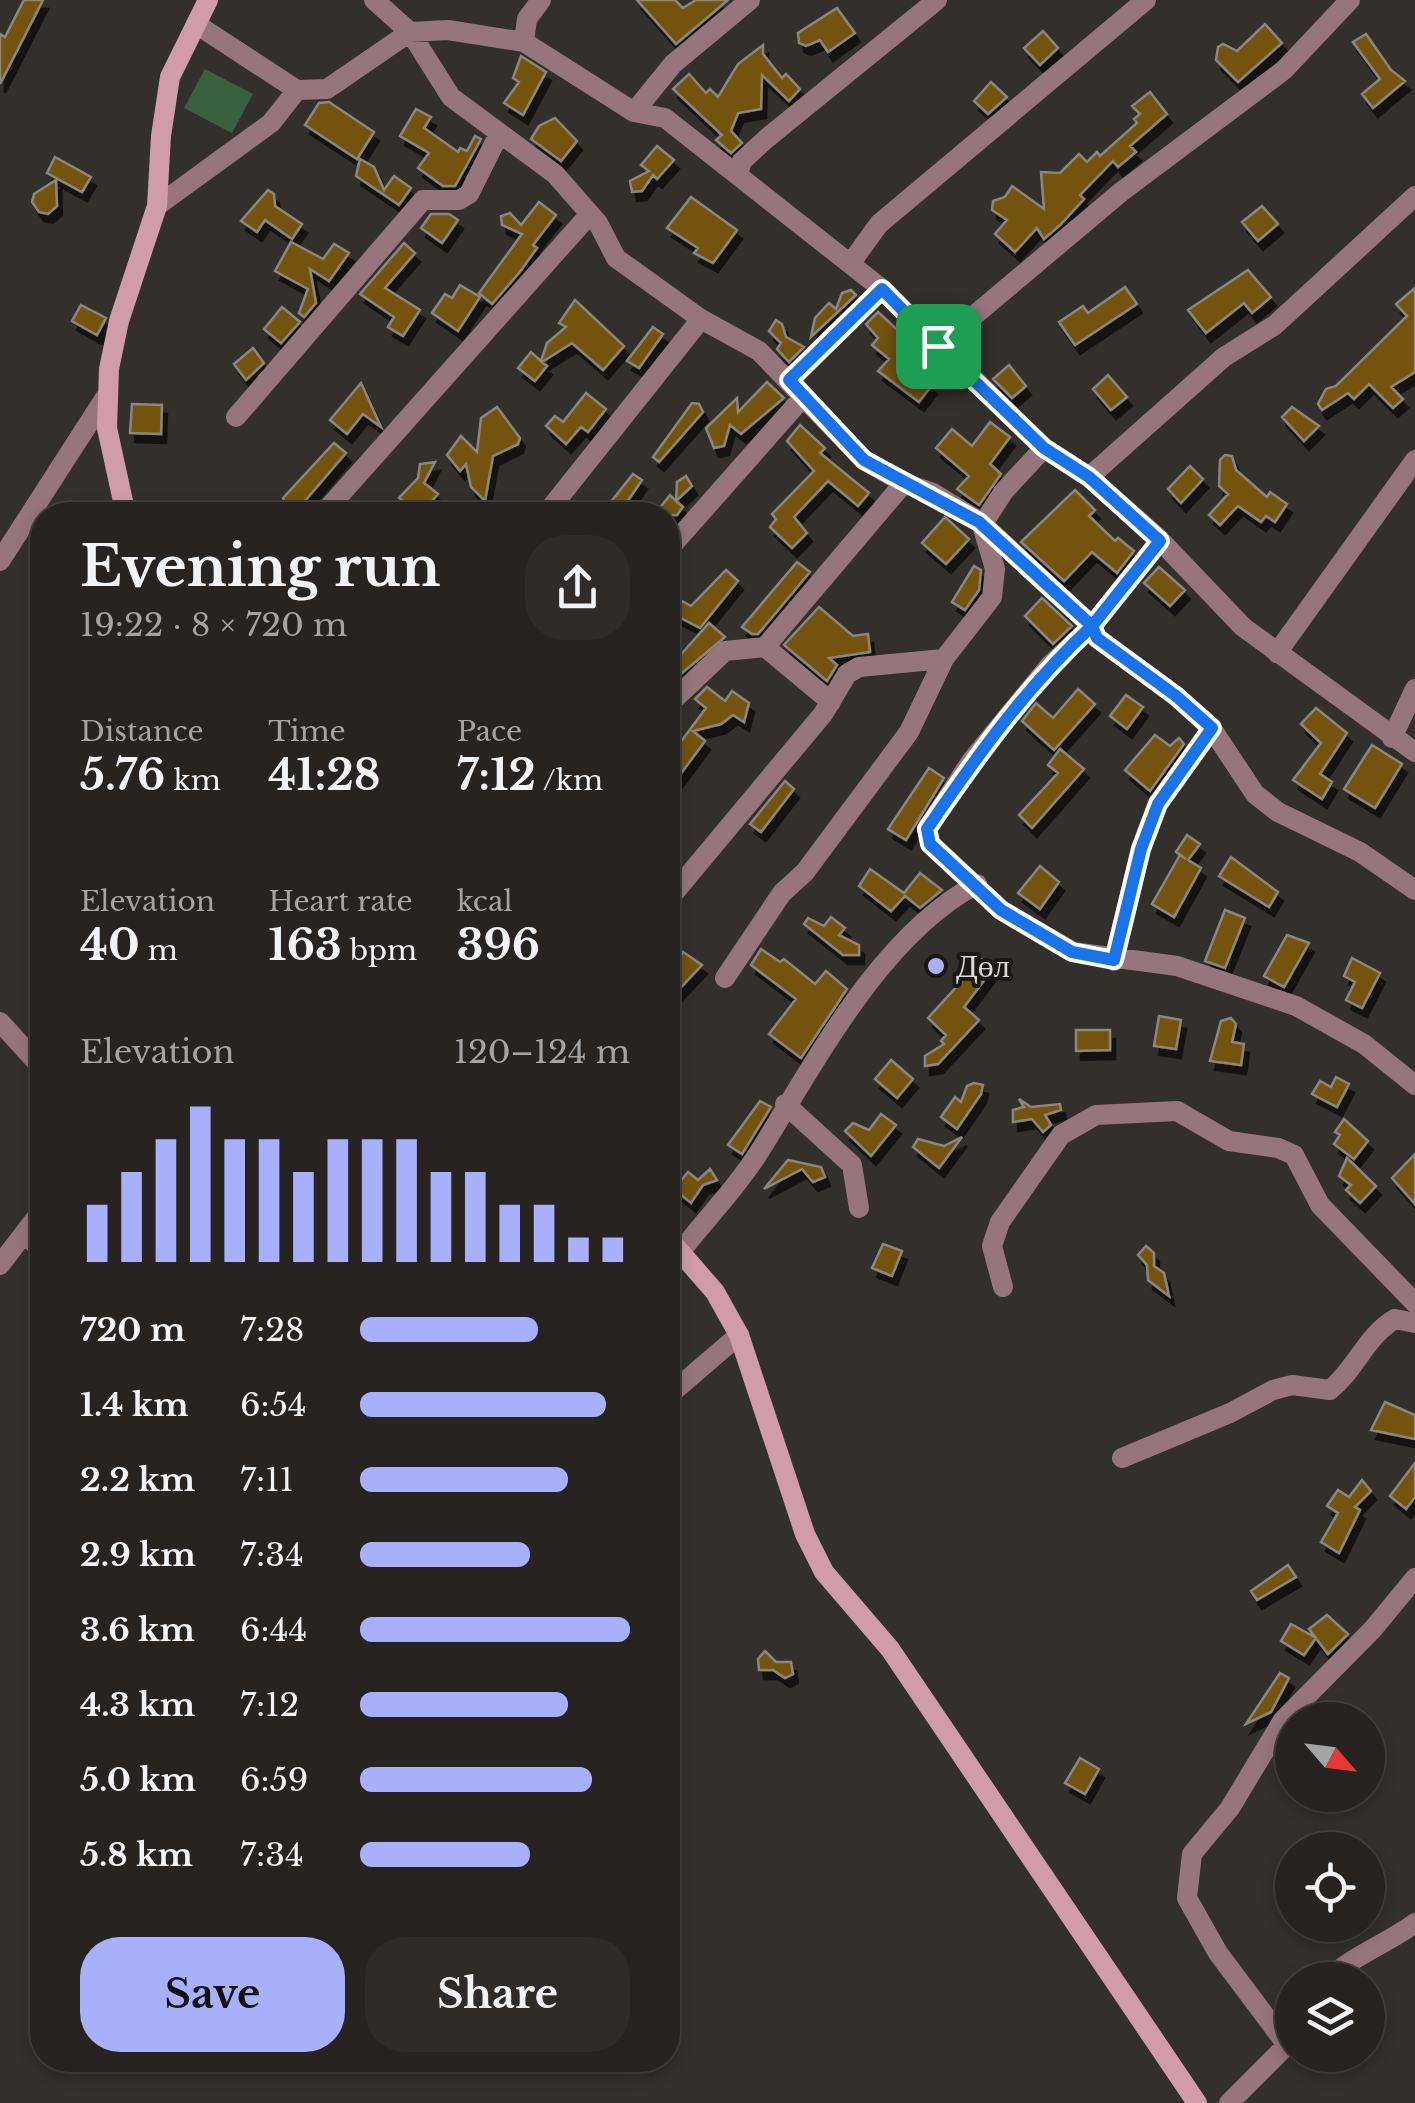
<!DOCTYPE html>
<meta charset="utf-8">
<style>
:root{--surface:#262320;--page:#2e2b29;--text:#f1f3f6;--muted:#a4a4a5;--line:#42403e;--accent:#a8b0fc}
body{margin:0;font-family:"Libre Baskerville",serif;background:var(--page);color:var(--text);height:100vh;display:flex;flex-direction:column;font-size:38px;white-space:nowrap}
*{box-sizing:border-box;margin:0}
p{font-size:32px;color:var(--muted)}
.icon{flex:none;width:55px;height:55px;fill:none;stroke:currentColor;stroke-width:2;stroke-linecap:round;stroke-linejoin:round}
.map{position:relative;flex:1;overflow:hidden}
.panel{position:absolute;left:30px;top:502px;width:650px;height:1570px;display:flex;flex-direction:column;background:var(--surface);border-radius:40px;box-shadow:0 5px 15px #0003,0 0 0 2px var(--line)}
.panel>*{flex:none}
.needle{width:65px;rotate:118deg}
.controls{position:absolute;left:1275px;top:1702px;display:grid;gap:20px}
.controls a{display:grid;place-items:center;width:110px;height:110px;border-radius:50%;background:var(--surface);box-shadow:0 5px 15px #0003,0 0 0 2px var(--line);font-size:50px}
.pin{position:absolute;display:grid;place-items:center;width:85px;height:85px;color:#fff;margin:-42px;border-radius:20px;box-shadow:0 5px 15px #0006}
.round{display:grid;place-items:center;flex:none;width:105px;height:105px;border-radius:40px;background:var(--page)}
.summary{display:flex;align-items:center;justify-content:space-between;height:170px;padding:0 50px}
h1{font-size:55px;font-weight:800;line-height:75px}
.stats{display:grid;grid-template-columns:repeat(3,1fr);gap:15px;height:170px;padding:10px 50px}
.stats div{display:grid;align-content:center}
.stats b{font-size:42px;font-weight:800}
.stats small{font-size:28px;font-weight:400}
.stats p{font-size:28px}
.chart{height:280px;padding:20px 50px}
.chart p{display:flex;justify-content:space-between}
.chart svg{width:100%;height:180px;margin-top:10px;stroke:var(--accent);stroke-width:6}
.button{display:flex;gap:20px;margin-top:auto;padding:20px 50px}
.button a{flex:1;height:115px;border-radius:40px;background:var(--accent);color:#111;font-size:40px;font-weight:800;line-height:115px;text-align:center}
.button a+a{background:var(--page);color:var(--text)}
ul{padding:0 50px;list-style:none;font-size:32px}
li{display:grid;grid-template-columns:160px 120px 1fr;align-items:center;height:75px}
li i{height:25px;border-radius:12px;background:var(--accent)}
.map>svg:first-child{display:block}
.green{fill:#3a613f}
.building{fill:#735209;stroke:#8b8780;stroke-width:2.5;filter:url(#shadow)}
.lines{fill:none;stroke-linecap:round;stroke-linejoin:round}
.street{stroke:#96767c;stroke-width:20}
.secondary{stroke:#cf9ca7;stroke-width:20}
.route-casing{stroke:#fff;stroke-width:20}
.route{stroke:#1a73e8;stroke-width:12}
.poi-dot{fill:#a8b0fc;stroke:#191815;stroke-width:4}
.labels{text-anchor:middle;stroke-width:8;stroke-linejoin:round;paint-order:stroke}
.poi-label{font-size:32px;fill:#dbd9d5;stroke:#191815;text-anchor:start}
</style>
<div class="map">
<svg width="1415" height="2103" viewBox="0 0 1415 2103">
<defs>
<filter id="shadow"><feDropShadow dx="5" dy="9" stdDeviation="0" flood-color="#0009"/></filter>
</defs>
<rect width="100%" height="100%" fill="#332f2a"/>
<path class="green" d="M205 69 253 94 232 133 184 108Z"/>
<path class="building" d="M24 0H43L0 84V34L5 37Z
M637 0H675L683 8 696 0H728L676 44Z
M837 8 855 33 828 52 820 40 806 46 799 43 798 33Z
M1265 24 1282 43 1238 82 1216 60 1218 47 1223 44 1237 51Z
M1043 31 1058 48 1040 65 1024 48Z
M1366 34 1391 70 1405 81 1373 108 1362 94 1380 79 1353 42Z
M763 45V54L782 78 786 74 800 89 789 101 762 75 761 109 738 113 731 131 742 143 731 153 716 140 722 135 673 89 689 74 706 93 710 89 718 97 738 64Z
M521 56 546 72 523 115 504 103 519 82 513 78Z
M991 82 1007 97 988 114 974 101Z
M1150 92 1167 114 1130 146 1136 152 1118 167 1113 161 1080 195 1084 199 1060 225 1044 239 1037 228 1015 252 995 234 1007 220 992 210 993 201 1005 197 1012 186 1044 209 1041 172 1060 173 1079 154 1087 162 1097 152 1100 156 1137 123 1134 119 1140 114 1132 106Z
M329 102 374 132 357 159 305 125 319 103Z
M416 109 431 117 424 128 458 152 460 148 467 151 475 136 481 139 455 186H443L418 168 429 153 400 136Z
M555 118 577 141 561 161 531 139 539 126Z
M657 146 674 160 657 179 653 175 642 191 632 192 630 181 649 171 641 165Z
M55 157 91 177 82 192 47 173Z
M360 159 374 167 384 190 394 176 411 188 399 205 356 176Z
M56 180 57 206 48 214 39 212 32 202 34 194Z
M268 190 274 194 275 206 302 224 292 239 265 220 257 232 241 221Z
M691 197 737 230 713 263 694 253 698 248 667 228Z
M539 202 556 215 533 245 537 248 519 273 492 304 479 293 522 234 502 225 501 216 510 213 521 225Z
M1262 206 1278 224 1258 241 1242 222Z
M431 214H449L458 220 442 243 421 228Z
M291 242 323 259 334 244 349 253 329 281 310 269 316 303 304 317 299 313 308 289 275 271Z
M404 243 415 253 385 288 420 310 403 336 388 327 394 317 360 294Z
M1248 270 1271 297 1252 313 1244 303 1206 333 1188 310Z
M460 285 480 297 458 331 432 313 445 294 452 298Z
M1125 287 1137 304 1075 345 1059 322 1083 306 1088 313Z
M1415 288V372L1391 387 1403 399 1393 408 1369 384 1354 399 1348 393 1322 410 1318 404 1326 389 1336 386 1407 316 1396 304Z
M851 290 856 295 811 337 815 318 829 303 836 309 842 293Z
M575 300 624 346 603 370 572 343 542 362 547 366 535 381 518 368 531 352 541 361 547 343 566 327 559 323Z
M81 305 106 318 97 335 72 321Z
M282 307 300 322 281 343 264 329Z
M878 312 929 359 918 374 932 385 919 402 878 371 889 359 872 345 878 338 866 324Z
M776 320 782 324 786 337 804 347 789 362 777 349 781 343 769 331Z
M653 327 663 334 639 368 627 361Z
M253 348 264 363 246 380 234 364Z
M1009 365 1026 386 1012 398 993 379Z
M1108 375 1127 397 1111 410 1093 389Z
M767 382 784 398 741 434 730 425 724 446 714 448 706 428 737 398 738 412Z
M361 383 381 427 363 414 347 434 330 420Z
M586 393 606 409 588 432 581 427 566 444 546 426 555 416 563 422Z
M692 403 699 404 703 412 659 462 653 457Z
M132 404 162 405 161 434 130 433Z
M497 407 520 438 518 444 493 456 485 501 471 487 466 464 460 471 447 455 461 436 477 452 481 418Z
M1292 407 1319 426 1304 441 1282 417Z
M990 422 1010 437 990 464 1001 474 979 505 957 489 969 476 936 448 952 429 972 446Z
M800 425 825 448 820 453 869 493 858 506 828 481 794 517 807 533 792 548 770 527 776 519 772 514 814 471 787 441Z
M334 443 346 453 298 509 288 511 283 498Z
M1225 455 1232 456 1236 470 1267 497 1270 492 1287 504 1275 522 1266 516 1261 522 1238 506 1220 525 1209 515 1228 494 1219 486 1220 460Z
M435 462 424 483 438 494 420 515 399 498 418 478 420 464Z
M1190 466 1203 479 1181 503 1168 489Z
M633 474 642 480 618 515 606 508Z
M686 476 692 486 676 501 683 507 677 515H654L670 495 676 501 677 482Z
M1075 490 1095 510 1089 516 1115 541 1118 538 1134 551 1117 573 1092 552 1064 581 1021 542Z
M945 517 969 539 946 564 922 543Z
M797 562 810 572 758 634H752L742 627Z
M974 566 981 570 979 590 965 610 952 602Z
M1159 567 1185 590 1170 606 1144 583Z
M726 570 738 581 700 628 675 615 682 601 691 606Z
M1042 598 1072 626 1053 644 1025 616Z
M819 607 853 636 868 634 870 652 829 658 837 665 827 681 784 645Z
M709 623 725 637 676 678 671 676 668 669Z
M707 687 725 701 732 691 749 703 744 722 733 715 721 724 693 731 705 741 668 791V759L706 708 695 699Z
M1078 689 1095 704 1054 750 1022 721 1036 703 1053 718Z
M1126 695 1143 707 1127 729 1110 716Z
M1316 708 1347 733 1320 774 1332 782 1322 799 1293 780 1321 743 1301 724Z
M1155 735 1170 746 1179 738 1184 744 1150 791 1125 770Z
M1372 745 1402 764 1375 808 1344 789Z
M1060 749 1084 769 1032 828 1019 815 1058 773 1048 765Z
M929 768 944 778 906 840 888 829Z
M785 781 794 789 761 832 750 824Z
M1187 835 1200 844 1188 860 1201 868 1174 917 1152 904 1180 855 1186 859 1176 852Z
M1231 857 1278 892 1269 907 1219 876Z
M1040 866 1059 882 1040 909 1018 893Z
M870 869 904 893 920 873 942 890 920 908 905 896 891 911 859 886Z
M1225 910 1245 918 1225 968 1205 961Z
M831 917 845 928 839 935 859 945V955H843L804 924 808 918 824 926Z
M1287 935 1309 943 1284 987 1264 976Z
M761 949 780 962 784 959 815 984 826 971 847 989 801 1058 769 1034 796 999 751 965Z
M683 952 702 965 668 1001V972Z
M1352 958 1380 973 1362 1008 1346 1000 1355 982 1344 976Z
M982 959 994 967 964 1007 979 1020 938 1064 925 1066V1056L944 1044 941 1041 946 1035 928 1018Z
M1159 1016 1181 1020 1176 1049 1154 1046Z
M1231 1018 1236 1024 1232 1042 1244 1044 1241 1065 1210 1061 1221 1021Z
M1076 1030H1110V1050L1076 1051Z
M891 1060 913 1079 897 1098 875 1079Z
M1336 1077 1349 1084 1337 1107 1312 1094 1320 1081 1331 1087Z
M974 1083 983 1085 981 1094 957 1129 941 1117 955 1097 961 1102 967 1086Z
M1019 1099 1031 1107 1060 1104 1061 1110 1045 1115 1051 1125 1043 1132 1032 1119 1013 1122V1110L1024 1107Z
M760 1101 771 1107 742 1154 728 1145Z
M881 1114 896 1125 871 1156 845 1131 853 1123 869 1130Z
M1344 1119 1368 1141 1354 1159 1334 1144 1340 1135 1335 1132Z
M962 1137 939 1168 913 1147 918 1139 944 1146Z
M1415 1154V1204L1392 1178Z
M1347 1158 1376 1186 1360 1203 1346 1190 1351 1185 1339 1176Z
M788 1160 821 1167 825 1177 813 1182 802 1169 764 1189Z
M710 1169 717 1180 703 1185 691 1203 674 1189 688 1172 698 1180Z
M883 1244 902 1251 892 1276 872 1268Z
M1146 1246 1154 1253V1266L1164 1273 1169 1296 1148 1280 1147 1265 1138 1255Z
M1385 1402 1415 1415V1439L1371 1430Z
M1415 1463V1497L1406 1509 1390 1496Z
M1362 1480 1371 1491 1355 1507 1360 1510 1339 1553 1321 1542 1338 1513 1327 1506 1338 1490 1349 1497Z
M1288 1565 1296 1577 1257 1600 1251 1591Z
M1327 1615 1348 1634 1328 1654 1309 1629Z
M1291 1624 1316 1638 1304 1655 1281 1641Z
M765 1651 776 1662H791L793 1674 785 1678 773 1670H759L758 1659Z
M1280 1673 1289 1678 1271 1712 1246 1724Z
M1080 1758 1099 1769 1085 1794 1065 1783Z"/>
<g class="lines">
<path class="street" d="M374 0 410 32 451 97 555 174 598 223 616 258 701 319 759 351 864 460 904 483 933 493 979 521 1092 626 1097 638 1176 696 1212 729 1255 794 1278 812 1360 852 1415 890
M196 24 297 90 327 89 410 32 448 30 524 42 634 112 665 118 882 289 1044 448 1089 477 1157 537 1243 627 1415 752
M524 42 527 19 541 0
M634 112 673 64 750 0
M738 174 742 161 766 139 937 0
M157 206 271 123 297 90
M850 264 879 224 1146 0
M938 346 1121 192 1284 70 1350 0
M789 381 882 289
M236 417 423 200H459L469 194 498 136
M1089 477 1224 357 1275 325 1415 196
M322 515 590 214
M545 515 701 319
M1160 541 1092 626 1050 665 972 760 927 829 931 844 1001 910 1073 952 1177 966 1296 1006 1364 1044 1415 1085
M668 550 804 396
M0 561 105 398
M765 647 831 702
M1277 653 1415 460
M668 705 725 651 765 647 904 483
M1392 738 1415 689
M668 900 823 714 847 674 859 667 944 659
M1114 961 1141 849 1158 803 1212 729
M725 978 782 893 805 872 909 732 944 659 992 597 995 569 982 525 1004 491 1044 448
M0 1022 42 1068
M785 1104 852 1165 859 1208
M23 1235 42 1248
M680 1252C707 1218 738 1186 761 1149 816 1061 881 935 977 884
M0 1265 42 1210
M1003 1287 992 1246 1000 1222 1061 1135 1096 1115 1177 1111 1229 1141 1278 1148 1294 1155 1320 1205 1415 1303
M668 1396 739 1335
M1122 1458 1230 1413 1273 1390 1292 1385 1330 1390C1356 1369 1366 1336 1395 1319L1415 1323
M1327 1980C1352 1956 1386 1944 1415 1923
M1287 2045 1218 1953 1187 1898 1192 1854 1230 1808 1283 1720 1373 1629 1415 1578
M1229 2103 1287 2045 1292 2034"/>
<path class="secondary" d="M126 515 107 428 109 369 119 321 157 206 161 136 170 77 208 0
M668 1238 715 1292 739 1335 805 1534 824 1572 890 1649 1197 2103"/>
</g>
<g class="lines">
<defs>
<path id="route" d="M938 346 882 289 789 380 864 460 979 522 1092 626C1026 687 977 756 927 829L930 844 1001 910 1072 952 1114 960 1141 849 1158 804 1212 728 1176 696 1097 638 1092 626 1160 541 1089 477 1044 448 938 346"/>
</defs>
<use href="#route" class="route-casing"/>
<use href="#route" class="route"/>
</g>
<circle class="poi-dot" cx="936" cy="966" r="10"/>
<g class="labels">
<g class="poi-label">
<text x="956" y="977">Дөл</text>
</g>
</g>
</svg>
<div class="controls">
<a><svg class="needle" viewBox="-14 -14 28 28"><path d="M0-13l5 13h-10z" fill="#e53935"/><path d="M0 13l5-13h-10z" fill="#a4a4a5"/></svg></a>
<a><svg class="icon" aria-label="locate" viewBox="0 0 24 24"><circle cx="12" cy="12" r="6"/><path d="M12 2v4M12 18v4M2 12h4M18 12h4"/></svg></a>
<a><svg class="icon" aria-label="layers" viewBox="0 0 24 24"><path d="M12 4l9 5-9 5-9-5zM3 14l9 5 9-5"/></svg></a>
</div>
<div class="pin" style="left:938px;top:346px;background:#1e9e55"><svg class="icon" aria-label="arrive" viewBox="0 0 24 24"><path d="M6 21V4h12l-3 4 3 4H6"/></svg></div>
<section class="panel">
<div class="summary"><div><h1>Evening run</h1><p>19:22 · 8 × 720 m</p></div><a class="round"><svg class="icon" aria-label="share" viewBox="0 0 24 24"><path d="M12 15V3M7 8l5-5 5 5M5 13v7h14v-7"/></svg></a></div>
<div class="stats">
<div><p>Distance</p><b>5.76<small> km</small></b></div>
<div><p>Time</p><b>41:28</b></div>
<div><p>Pace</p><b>7:12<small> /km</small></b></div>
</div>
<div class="stats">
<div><p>Elevation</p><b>40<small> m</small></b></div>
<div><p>Heart rate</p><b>163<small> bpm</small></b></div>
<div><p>kcal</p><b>396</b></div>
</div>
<div class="chart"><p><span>Elevation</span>120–124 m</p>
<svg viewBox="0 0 160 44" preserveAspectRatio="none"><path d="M5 44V30M15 44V22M25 44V14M35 44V6M45 44V14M55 44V14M65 44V22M75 44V14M85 44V14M95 44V14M105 44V22M115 44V22M125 44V30M135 44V30M145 44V38M155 44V38"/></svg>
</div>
<ul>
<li><b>720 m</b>7:28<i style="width:66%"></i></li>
<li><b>1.4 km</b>6:54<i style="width:91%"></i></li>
<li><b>2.2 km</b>7:11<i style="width:77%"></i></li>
<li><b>2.9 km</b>7:34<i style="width:63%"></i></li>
<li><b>3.6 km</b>6:44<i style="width:100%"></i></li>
<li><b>4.3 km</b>7:12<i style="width:77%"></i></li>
<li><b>5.0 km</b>6:59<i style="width:86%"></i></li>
<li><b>5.8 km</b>7:34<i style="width:63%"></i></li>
</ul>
<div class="button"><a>Save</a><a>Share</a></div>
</section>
</div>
